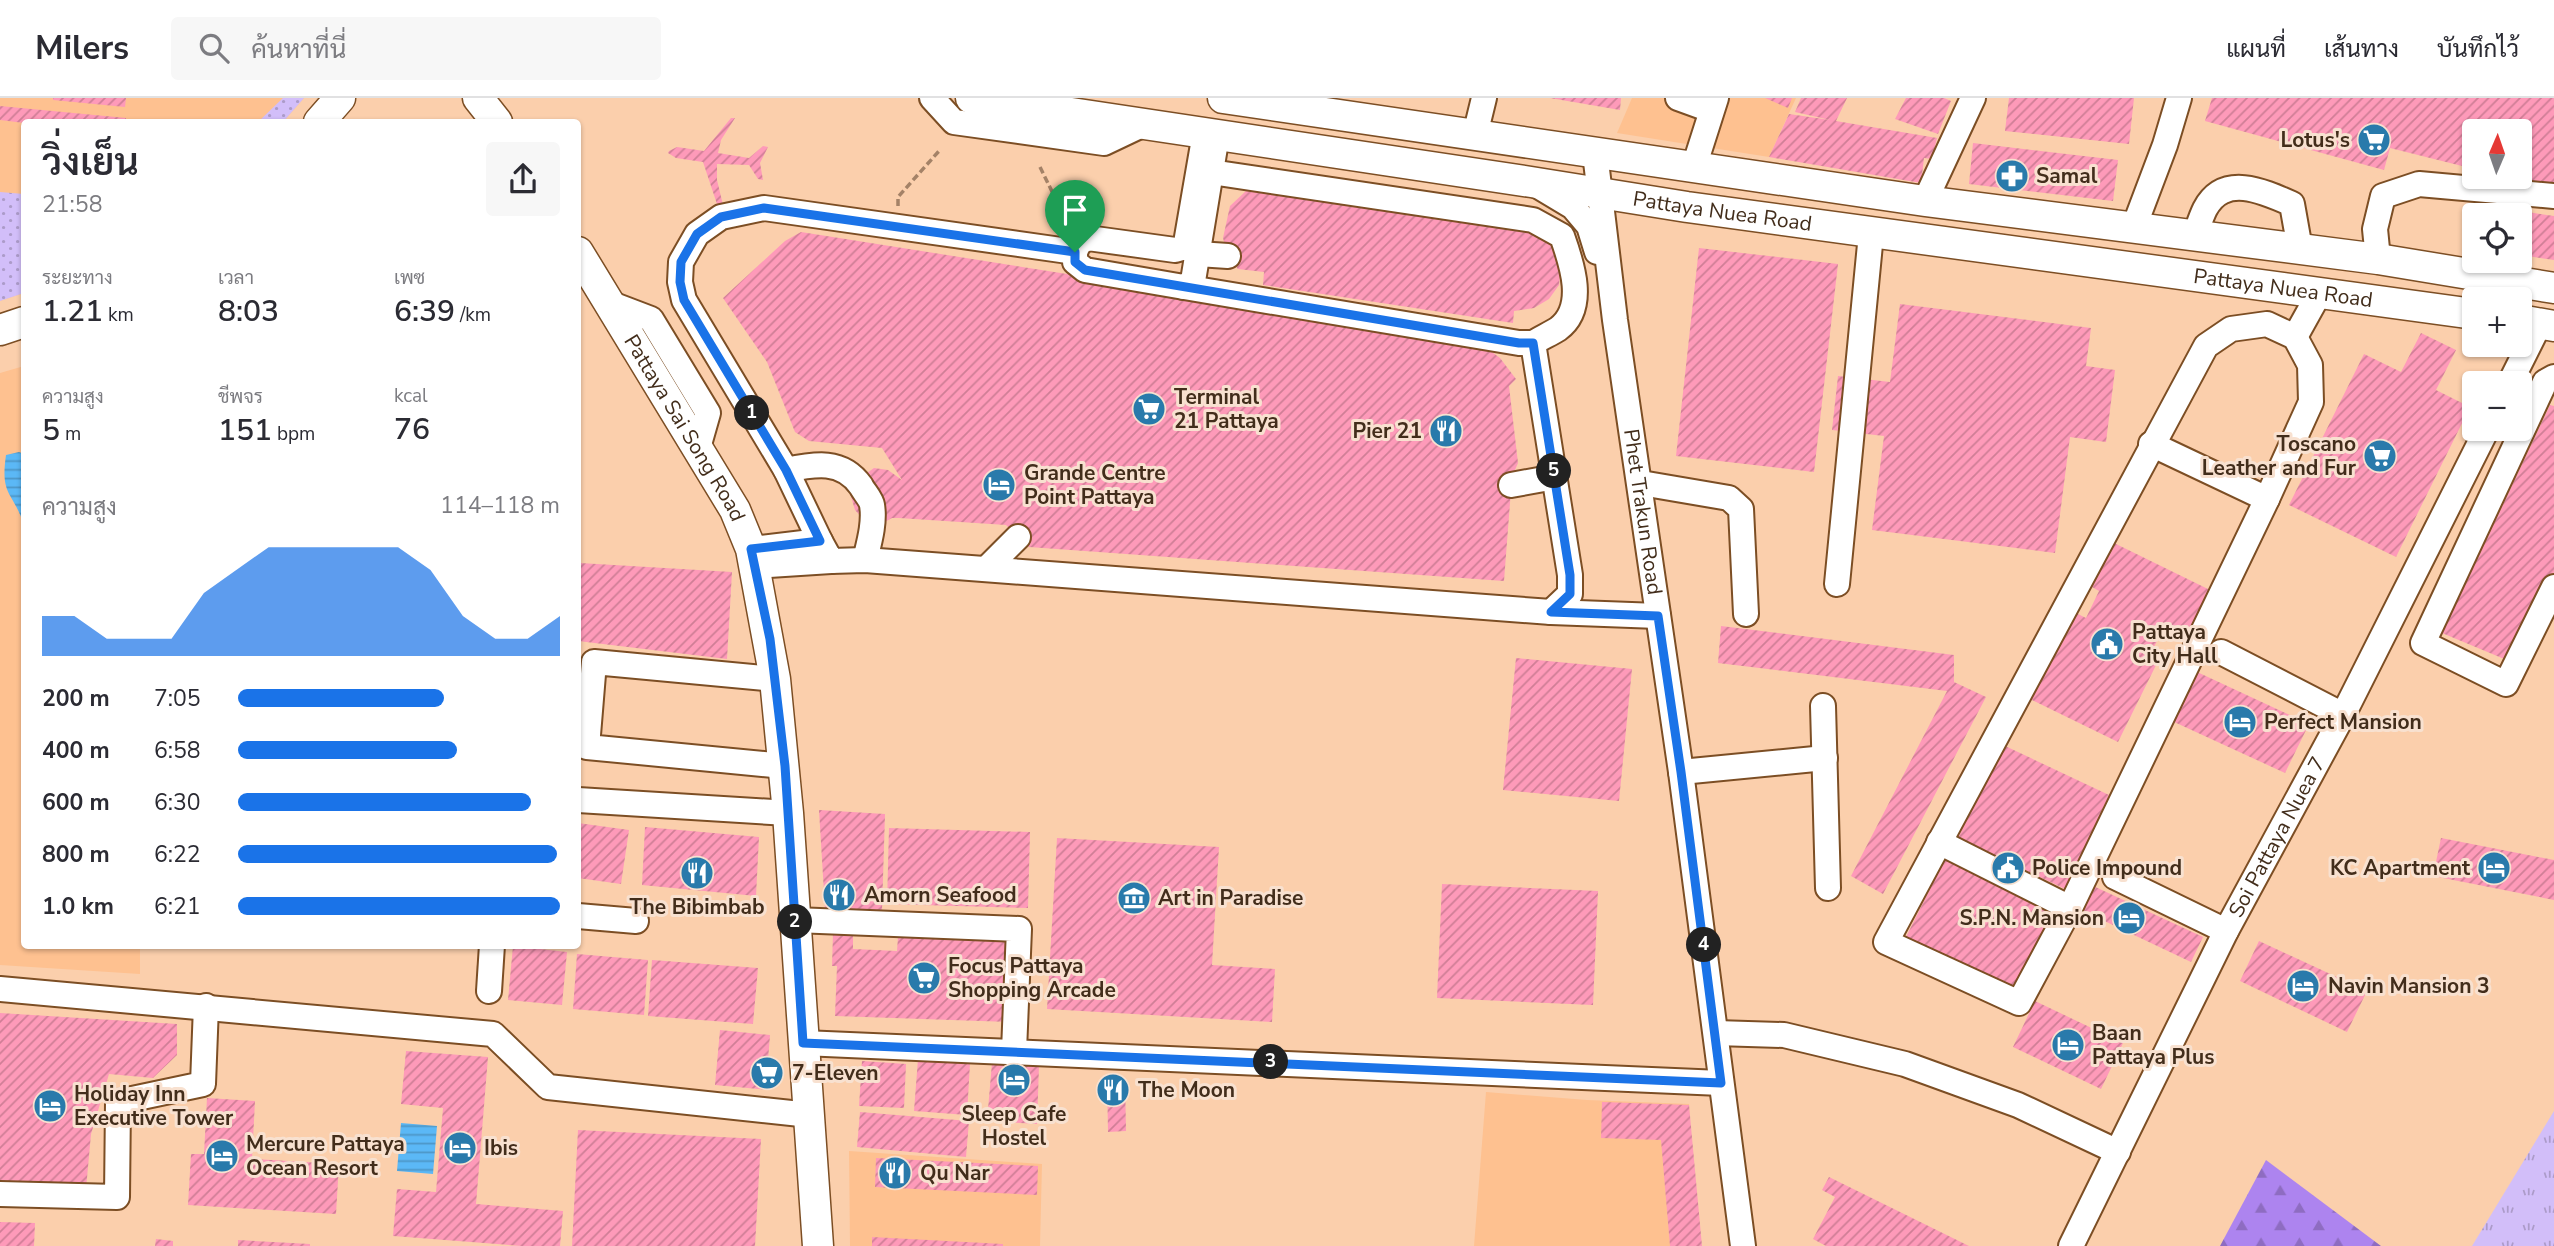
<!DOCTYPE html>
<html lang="th">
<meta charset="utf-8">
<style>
:root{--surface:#fff;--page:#f7f7f7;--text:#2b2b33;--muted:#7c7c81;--line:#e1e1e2;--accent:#1a73e8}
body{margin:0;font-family:"Nunito Sans",Sarabun,sans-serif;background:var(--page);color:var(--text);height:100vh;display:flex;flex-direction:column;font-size:26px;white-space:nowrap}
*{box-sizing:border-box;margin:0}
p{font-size:23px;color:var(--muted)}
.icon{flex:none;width:38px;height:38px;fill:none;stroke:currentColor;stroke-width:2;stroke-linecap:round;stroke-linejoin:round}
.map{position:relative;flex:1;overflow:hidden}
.panel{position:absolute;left:21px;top:21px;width:560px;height:830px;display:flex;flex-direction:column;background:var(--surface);border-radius:7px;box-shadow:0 2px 5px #0004}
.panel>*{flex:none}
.needle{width:46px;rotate:2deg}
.tools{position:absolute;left:2462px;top:21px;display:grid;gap:14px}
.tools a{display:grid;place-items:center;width:70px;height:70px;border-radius:7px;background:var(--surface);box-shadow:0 2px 5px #0004;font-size:35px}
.pin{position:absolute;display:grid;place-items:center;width:60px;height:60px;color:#fff;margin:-72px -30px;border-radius:50% 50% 50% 0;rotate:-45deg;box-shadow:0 0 7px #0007}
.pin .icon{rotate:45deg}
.km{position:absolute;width:35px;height:35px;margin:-18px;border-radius:50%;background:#222;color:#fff;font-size:19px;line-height:35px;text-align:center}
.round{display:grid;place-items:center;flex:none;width:74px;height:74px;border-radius:7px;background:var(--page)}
.overview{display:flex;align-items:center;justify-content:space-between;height:119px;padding:0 21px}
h1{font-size:38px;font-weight:600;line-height:52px}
.metrics{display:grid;grid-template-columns:repeat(3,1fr);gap:10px;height:119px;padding:7px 21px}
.metrics div{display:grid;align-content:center}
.metrics b{font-size:30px;font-weight:600}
.metrics small{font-size:19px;font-weight:400}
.metrics p{font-size:19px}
.chart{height:196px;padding:14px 21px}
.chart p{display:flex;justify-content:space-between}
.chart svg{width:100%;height:126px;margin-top:7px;fill:var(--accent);opacity:.7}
ul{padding:0 21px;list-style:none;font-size:23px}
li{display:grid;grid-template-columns:112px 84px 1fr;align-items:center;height:52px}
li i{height:18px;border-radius:9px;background:var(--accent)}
header{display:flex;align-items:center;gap:42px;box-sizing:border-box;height:98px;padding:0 35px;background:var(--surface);border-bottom:2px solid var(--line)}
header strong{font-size:33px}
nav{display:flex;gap:38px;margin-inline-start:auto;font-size:24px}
.search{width:490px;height:63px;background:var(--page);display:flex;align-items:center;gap:18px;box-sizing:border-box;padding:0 24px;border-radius:7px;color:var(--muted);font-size:26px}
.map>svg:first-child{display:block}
.built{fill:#fec190}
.grass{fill:url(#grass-tufts)}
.forest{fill:url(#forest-firs)}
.garden{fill:url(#garden-dots)}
.water{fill:url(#water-rules)}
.building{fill:url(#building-hatch)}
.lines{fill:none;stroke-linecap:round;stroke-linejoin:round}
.minor-casing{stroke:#7c4e24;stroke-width:28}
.major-casing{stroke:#7c4e24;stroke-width:33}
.path{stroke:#a48267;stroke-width:3.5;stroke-dasharray:7 3.5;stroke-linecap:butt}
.minor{stroke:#fff;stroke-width:24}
.major{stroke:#fff;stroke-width:30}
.route-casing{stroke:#fff;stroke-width:14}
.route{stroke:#1a73e8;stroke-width:9}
.labels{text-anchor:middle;stroke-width:6;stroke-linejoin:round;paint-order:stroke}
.poi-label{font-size:21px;font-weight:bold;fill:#422d1b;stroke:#f8e1d0;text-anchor:start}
.street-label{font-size:21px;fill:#422d1b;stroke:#f8e1d0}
</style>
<header>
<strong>Milers</strong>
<div class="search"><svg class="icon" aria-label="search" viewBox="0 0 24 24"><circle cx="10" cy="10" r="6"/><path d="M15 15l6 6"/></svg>ค้นหาที่นี่</div>
<nav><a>แผนที่</a><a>เส้นทาง</a><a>บันทึกไว้</a></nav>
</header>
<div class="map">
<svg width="2554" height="1148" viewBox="0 0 2554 1148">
<defs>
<pattern id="grass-tufts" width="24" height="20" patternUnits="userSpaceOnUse" patternTransform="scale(1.75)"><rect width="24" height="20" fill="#d2bef9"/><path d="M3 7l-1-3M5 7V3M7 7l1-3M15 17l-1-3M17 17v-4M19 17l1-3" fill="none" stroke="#ac9bc9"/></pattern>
<pattern id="forest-firs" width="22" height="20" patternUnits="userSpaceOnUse" patternTransform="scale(1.75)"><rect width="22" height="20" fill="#ad84ef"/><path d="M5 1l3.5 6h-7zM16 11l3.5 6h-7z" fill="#8e6cc1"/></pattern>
<pattern id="garden-dots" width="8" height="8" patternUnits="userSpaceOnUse" patternTransform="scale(1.75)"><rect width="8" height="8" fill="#d2bef9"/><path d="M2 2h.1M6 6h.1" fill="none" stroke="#ac9bc9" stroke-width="1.8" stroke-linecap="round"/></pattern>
<pattern id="water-rules" width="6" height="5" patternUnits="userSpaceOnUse" patternTransform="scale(1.75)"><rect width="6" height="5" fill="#5bb8f6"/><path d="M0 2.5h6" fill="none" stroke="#4d96c6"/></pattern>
<pattern id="building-hatch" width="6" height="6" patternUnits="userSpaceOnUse" patternTransform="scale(1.75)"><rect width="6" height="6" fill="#fe9ab9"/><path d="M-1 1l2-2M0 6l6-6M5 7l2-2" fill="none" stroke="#cf7e96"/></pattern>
</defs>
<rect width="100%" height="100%" fill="#fbcfac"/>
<path class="built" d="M0 0H304L283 24H24V195L0 203Z
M1632 0H1796L1769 59 1617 35Z
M24 268V847H140V876L0 867V275Z
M1486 994 1587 1002 1689 1006 1696 1148H1474Z
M849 1053 1042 1066 1040 1148H850Z"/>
<path class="grass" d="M2554 1013V1148H2472Z"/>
<path class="forest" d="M2266 1062 2381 1148H2220Z"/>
<path class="garden" d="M283 0H304L283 24H258Z
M0 94 24 96V195L0 203Z"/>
<path class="water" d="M19 354 24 356V427C13 393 0 399 6 357Z
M401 1025 437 1028 433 1076 397 1073Z"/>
<path class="building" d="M53 0H126L125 9 53 2Z
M1550 0H1621L1620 12Z
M1765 0H1792L1788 10Z
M1801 0H1847L1836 23 1937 40 1932 61 1924 60 1921 85 1769 59 1789 16 1830 22 1795 14Z
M1906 0H1944L1951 3 1938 36 1895 21Z
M2009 0H2134L2129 46 2005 33Z
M2212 0H2554V89L2512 80 2520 79V33H2474V71L2390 50 2384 72 2205 23Z
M0 8 126 20V24L24 25 0 22Z
M731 20H735L721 42 718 55 749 60 763 48 768 49 760 65 763 82 758 81 749 67 717 66V82L723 107 717 106 703 64 676 60 668 55 669 53 677 49 704 53Z
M1973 45 2118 62 2113 103 1969 86Z
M1261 89 1526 130 1555 149 1561 167 1559 187 1549 201 1534 210 1514 213 1513 225 1263 187 1264 174 1238 171 1228 158 1223 140 1230 108 1247 92Z
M2488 108 2554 118V162L2520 157V117H2486Z
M801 134 1473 240 1500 260 1516 281 1509 288 1518 365 1512 379 1504 483 1029 449 1006 427 899 420H892L883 425 864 422 855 412 850 395 853 385 874 370 888 372 902 382 882 350 809 343 795 334 767 264 723 200 785 143Z
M1699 150 1838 166 1814 374 1676 358Z
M1900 206 2091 230 2086 268 2115 272 2106 344 2070 339 2055 455 1872 432 1884 338 1832 332 1838 278 1890 284Z
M2421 235 2456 252 2436 292 2470 309 2396 459 2289 407 2364 256 2401 274Z
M2550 307 2554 308V474L2509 563 2442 535Z
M2114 445 2210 492 2186 540 2164 529 2152 553 2161 557 2118 644 2030 601 2074 514 2086 520 2099 493 2092 489Z
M580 465 732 474 727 561 578 543Z
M1721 528 1954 557V584L1986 599 1883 796 1851 778 1947 593 1718 565Z
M1516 560 1632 571 1619 703 1503 692Z
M2195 573 2309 626 2285 675 2172 623Z
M2003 647 2109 697 2065 791 1958 740Z
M819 712 885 716 882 812 825 811Z
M578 725 629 732 621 786 578 780Z
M645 729 759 739 756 798 642 787Z
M889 730 1030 734 1028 810 887 806Z
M1057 740 1219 749 1212 867 1275 871 1272 924 1047 911Z
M2441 740 2554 762V802L2433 778Z
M1946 759 2055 812 2013 896 1904 843Z
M1442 786 1598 793 1593 907 1437 900Z
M2089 786 2203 839 2191 864 2077 810Z
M833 835 853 836V851L897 853 898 839 1013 843 1010 924 835 918 837 868H832Z
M2259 843 2367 893 2347 934 2240 883Z
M513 848 567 854 562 907 508 902Z
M577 856 648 862 644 917 573 911Z
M652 862 758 870 753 926 648 918Z
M2035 903 2123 945 2101 991 2013 949Z
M0 915 177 926V957L153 980 109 976 91 1036 86 1091 0 1083Z
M720 932 770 937 767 975 768 992 715 987Z
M406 953 488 959 476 1106 563 1113 560 1148H522L393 1138 397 1091 436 1094 443 1010 401 1006Z
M918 961 970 965 967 1017 914 1013Z
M862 963 906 966 904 1010 859 1008Z
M992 965 1039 968 1037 1026 987 1023Z
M1107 980H1125L1126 1033 1108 1034Z
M207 1000 255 1003 252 1061 339 1066 336 1116 188 1107 191 1056H204Z
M1602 1004 1689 1007 1702 1148H1670L1661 1042 1601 1040Z
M860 1014 969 1023 966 1059 857 1049Z
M578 1032 761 1041 755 1148H572Z
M876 1060 1038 1068 1037 1097 875 1089Z
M1829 1079 1969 1148H1826L1813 1141 1835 1099 1822 1092Z
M0 1124 35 1125 34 1148H0Z
M872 1139 1003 1146V1148H872Z
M156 1141 173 1143V1148H155Z
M238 1142 310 1146V1148H238Z"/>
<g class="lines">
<defs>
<g id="minor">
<path d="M932 0 954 24 1104 45 1144 26"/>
<path d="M1678 0 1711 12"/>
<path d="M1205 35 1186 145 1182 150 1175 152 1088 140 1079 145 1075 154V164L1085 172 1184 189 1193 183 1217 37"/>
<path d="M1475 37 1484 0"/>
<path id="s1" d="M1595 55 1615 222 1681 674 1743 1148"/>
<path d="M1694 69 1716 0"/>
<path d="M1211 74 1533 122 1562 138C1572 166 1587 210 1558 231 1550 236 1541 240 1533 245"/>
<path d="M1538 88 1573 109 1589 128 1597 154"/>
<path d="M1925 103 1973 0"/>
<path d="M2134 129 2165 47 2179 0"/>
<path d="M2195 137C2198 129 2201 119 2205 111 2224 75 2263 93 2292 106L2300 151"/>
<path d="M1075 154 764 110 721 119 697 136 681 164 680 184 684 202 786 372 820 443 831 463 865 462 1551 514 1570 496V477L1533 245H1519L1184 189"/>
<path d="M1198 156 1228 158"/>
<path d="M2378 161 2375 131 2383 98 2419 86 2554 98"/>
<path d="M609 205 651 221 708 315 698 350"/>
<path d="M2267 226 2295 239 2310 267 2311 304 2267 401 2070 810 2019 905 1886 844 2206 248 2231 231Z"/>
<path d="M2295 239 2320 194"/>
<path d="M2554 279 2545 284 2423 545 2506 586 2554 489"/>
<path d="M2510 285 2540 225"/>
<path d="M2151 346 2267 401"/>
<path d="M786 372C815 366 842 361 861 388 864 394 871 401 872 407 875 425 869 445 865 462"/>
<path d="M1641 385 1729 400 1741 411 1746 516"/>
<path d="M1511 387 1555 379"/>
<path d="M751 451 820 443"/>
<path d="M755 468 831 463"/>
<path d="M986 471 1018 439"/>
<path d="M1837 486 1871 136"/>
<path d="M1551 514 1658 518"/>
<path d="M2221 554 2343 617"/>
<path d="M775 581 594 564 587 649 784 668"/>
<path d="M1823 608 1828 790"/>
<path d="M1681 674 1825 660"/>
<path d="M578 702 788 715"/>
<path d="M1939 744 2070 810"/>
<path d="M2115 779 2226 833"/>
<path d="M578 818 636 823"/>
<path d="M795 822 1019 831 1014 953"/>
<path d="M0 891 493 936 548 989 810 1017"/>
<path d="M489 893 492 847"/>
<path d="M1716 935 1784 937 1905 966 2018 1007 2118 1054"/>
<path d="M803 945 1721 985"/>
<path d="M0 1096 117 1099 118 1004 203 986 206 908"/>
<path id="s2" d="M2071 1148 2226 833 2343 617 2487 331"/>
</g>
<g id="major">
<path d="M478 0 497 24"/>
<path id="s3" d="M971 0 1531 84 1687 109 2474 216"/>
<path d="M1223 0 1925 103 2378 161 2554 190"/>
<path d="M319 24 340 0"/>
<path id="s4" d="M578 154 735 412 751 451 775 581 788 715 818 1148"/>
<path d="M2520 222 2554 228"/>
<path d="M0 232 24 224"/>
</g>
</defs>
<use href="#minor" class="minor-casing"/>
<use href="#major" class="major-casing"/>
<path class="path" d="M1040 69 1066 122V128
M898 108V99L939 53"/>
<use href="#minor" class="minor"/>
<use href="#major" class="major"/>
</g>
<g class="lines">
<defs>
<path id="route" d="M764 110 1075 154V164L1085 172 1519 245H1533L1570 477V496L1551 514 1658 518 1681 674 1721 985 803 945 785 668 770 541 751 451 820 443 786 372 684 202 680 184 681 164 697 136 721 119Z"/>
</defs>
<use href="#route" class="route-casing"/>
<use href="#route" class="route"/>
</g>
<defs>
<symbol id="supermarket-disc" viewBox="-11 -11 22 22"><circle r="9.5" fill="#297aab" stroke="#f8e1d0"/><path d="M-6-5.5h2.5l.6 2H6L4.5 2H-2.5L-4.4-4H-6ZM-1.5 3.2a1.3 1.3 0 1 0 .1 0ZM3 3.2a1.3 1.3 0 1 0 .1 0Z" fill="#fff"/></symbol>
<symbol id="pharmacy-disc" viewBox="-11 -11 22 22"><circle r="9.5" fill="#297aab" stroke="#f8e1d0"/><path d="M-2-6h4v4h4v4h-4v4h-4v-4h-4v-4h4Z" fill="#fff"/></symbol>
<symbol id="restaurant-disc" viewBox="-11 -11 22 22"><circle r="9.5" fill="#297aab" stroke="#f8e1d0"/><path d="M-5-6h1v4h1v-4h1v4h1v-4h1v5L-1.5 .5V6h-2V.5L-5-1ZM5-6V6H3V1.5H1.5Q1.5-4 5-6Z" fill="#fff"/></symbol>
<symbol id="hotel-disc" viewBox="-11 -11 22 22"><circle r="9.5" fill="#297aab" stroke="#f8e1d0"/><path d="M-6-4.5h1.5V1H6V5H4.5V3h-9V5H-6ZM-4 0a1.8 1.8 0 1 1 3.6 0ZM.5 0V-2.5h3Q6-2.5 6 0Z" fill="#fff"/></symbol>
<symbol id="civic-disc" viewBox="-11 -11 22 22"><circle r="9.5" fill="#297aab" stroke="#f8e1d0"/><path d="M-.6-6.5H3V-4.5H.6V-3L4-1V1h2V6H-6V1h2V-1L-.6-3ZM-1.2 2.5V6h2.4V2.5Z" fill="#fff"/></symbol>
<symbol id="museum-disc" viewBox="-11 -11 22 22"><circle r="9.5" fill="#297aab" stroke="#f8e1d0"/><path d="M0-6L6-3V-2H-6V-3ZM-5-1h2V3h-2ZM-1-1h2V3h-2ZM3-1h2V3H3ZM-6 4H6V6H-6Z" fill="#fff"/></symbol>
</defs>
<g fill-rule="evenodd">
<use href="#supermarket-disc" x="2355" y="23" width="38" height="38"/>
<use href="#pharmacy-disc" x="1993" y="59" width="38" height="38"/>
<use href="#supermarket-disc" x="1130" y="292" width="38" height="38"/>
<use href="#restaurant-disc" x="1427" y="314" width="38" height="38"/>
<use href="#supermarket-disc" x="2361" y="339" width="38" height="38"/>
<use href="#hotel-disc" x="980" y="368" width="38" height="38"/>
<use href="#civic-disc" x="2088" y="527" width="38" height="38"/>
<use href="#hotel-disc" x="2221" y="605" width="38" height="38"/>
<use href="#civic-disc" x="1989" y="751" width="38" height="38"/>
<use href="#hotel-disc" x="2475" y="751" width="38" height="38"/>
<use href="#restaurant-disc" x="678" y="756" width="38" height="38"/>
<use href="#restaurant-disc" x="820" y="778" width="38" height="38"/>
<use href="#museum-disc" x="1115" y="781" width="38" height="38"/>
<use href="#hotel-disc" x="2110" y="801" width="38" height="38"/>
<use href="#supermarket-disc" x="905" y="861" width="38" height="38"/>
<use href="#hotel-disc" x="2284" y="869" width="38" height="38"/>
<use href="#hotel-disc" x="2049" y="928" width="38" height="38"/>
<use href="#supermarket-disc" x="748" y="956" width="38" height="38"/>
<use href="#hotel-disc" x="995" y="963" width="38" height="38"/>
<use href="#restaurant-disc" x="1094" y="973" width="38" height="38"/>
<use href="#hotel-disc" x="31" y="989" width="38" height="38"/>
<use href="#hotel-disc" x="441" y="1031" width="38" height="38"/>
<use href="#hotel-disc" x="203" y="1039" width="38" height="38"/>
<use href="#restaurant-disc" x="876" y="1056" width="38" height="38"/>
</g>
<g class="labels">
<g class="poi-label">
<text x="2350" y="49" text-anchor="end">Lotus's</text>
<text x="2036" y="85">Samal</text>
<text x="1174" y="306">Terminal<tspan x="1174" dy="24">21 Pattaya</tspan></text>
<text x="1422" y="340" text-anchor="end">Pier 21</text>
<text x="2356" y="353" text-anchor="end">Toscano<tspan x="2356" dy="24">Leather and Fur</tspan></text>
<text x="1024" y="382">Grande Centre<tspan x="1024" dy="24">Point Pattaya</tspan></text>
<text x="2132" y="541">Pattaya<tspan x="2132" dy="24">City Hall</tspan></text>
<text x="2264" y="631">Perfect Mansion</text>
<text x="2032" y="777">Police Impound</text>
<text x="2470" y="777" text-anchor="end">KC Apartment</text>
<text x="864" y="804">Amorn Seafood</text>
<text x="1158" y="807">Art in Paradise</text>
<text x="697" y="816" text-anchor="middle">The Bibimbab</text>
<text x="2104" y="827" text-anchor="end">S.P.N. Mansion</text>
<text x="948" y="875">Focus Pattaya<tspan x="948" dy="24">Shopping Arcade</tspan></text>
<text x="2328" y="895">Navin Mansion 3</text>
<text x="2092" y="942">Baan<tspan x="2092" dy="24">Pattaya Plus</tspan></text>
<text x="792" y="982">7-Eleven</text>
<text x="1138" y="999">The Moon</text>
<text x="74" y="1003">Holiday Inn<tspan x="74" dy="24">Executive Tower</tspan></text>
<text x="1014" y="1023" text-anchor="middle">Sleep Cafe<tspan x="1014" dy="24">Hostel</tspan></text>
<text x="246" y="1053">Mercure Pattaya<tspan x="246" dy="24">Ocean Resort</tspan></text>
<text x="484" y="1057">Ibis</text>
<text x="920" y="1082">Qu Nar</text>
</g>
<g class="street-label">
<text dy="7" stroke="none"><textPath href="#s3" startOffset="760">Pattaya Nuea Road</textPath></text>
<text dy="7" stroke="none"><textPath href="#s3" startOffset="1326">Pattaya Nuea Road</textPath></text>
<text dy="7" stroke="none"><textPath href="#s4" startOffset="206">Pattaya Sai Song Road</textPath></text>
<text dy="7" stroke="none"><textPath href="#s1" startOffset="362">Phet Trakun Road</textPath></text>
<text dy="7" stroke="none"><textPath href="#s2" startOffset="458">Soi Pattaya Nuea 7</textPath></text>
</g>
</g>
</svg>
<div class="tools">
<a><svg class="needle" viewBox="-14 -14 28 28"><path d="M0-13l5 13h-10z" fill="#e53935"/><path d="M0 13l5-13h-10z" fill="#7c7c81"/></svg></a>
<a><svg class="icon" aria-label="locate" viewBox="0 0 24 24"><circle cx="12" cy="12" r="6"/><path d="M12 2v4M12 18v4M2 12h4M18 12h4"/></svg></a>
<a>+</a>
<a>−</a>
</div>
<div class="pin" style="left:1075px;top:154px;background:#1e9e55"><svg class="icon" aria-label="arrive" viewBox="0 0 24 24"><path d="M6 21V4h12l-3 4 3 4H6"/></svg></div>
<b class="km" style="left:752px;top:315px">1</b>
<b class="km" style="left:795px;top:824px">2</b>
<b class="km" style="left:1271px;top:964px">3</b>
<b class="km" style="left:1704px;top:847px">4</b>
<b class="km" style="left:1554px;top:373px">5</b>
<section class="panel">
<div class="overview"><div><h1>วิ่งเย็น</h1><p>21:58</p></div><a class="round"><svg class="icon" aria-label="share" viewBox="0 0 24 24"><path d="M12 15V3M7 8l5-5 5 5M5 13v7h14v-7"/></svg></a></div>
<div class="metrics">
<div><p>ระยะทาง</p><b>1.21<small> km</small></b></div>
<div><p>เวลา</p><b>8:03</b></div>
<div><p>เพซ</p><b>6:39<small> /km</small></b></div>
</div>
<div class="metrics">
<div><p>ความสูง</p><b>5<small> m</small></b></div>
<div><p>ชีพจร</p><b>151<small> bpm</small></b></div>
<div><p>kcal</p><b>76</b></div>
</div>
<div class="chart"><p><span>ความสูง</span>114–118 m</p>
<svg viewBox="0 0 160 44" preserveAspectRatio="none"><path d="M0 44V30L10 30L20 38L30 38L40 38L50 22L60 14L70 6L80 6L90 6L100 6L110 6L120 14L130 30L140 38L150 38L160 30V44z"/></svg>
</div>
<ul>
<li><b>200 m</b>7:05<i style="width:64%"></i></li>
<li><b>400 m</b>6:58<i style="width:68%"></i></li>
<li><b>600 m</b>6:30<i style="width:91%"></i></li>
<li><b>800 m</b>6:22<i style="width:99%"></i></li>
<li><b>1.0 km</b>6:21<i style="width:100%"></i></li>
</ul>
</section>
</div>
